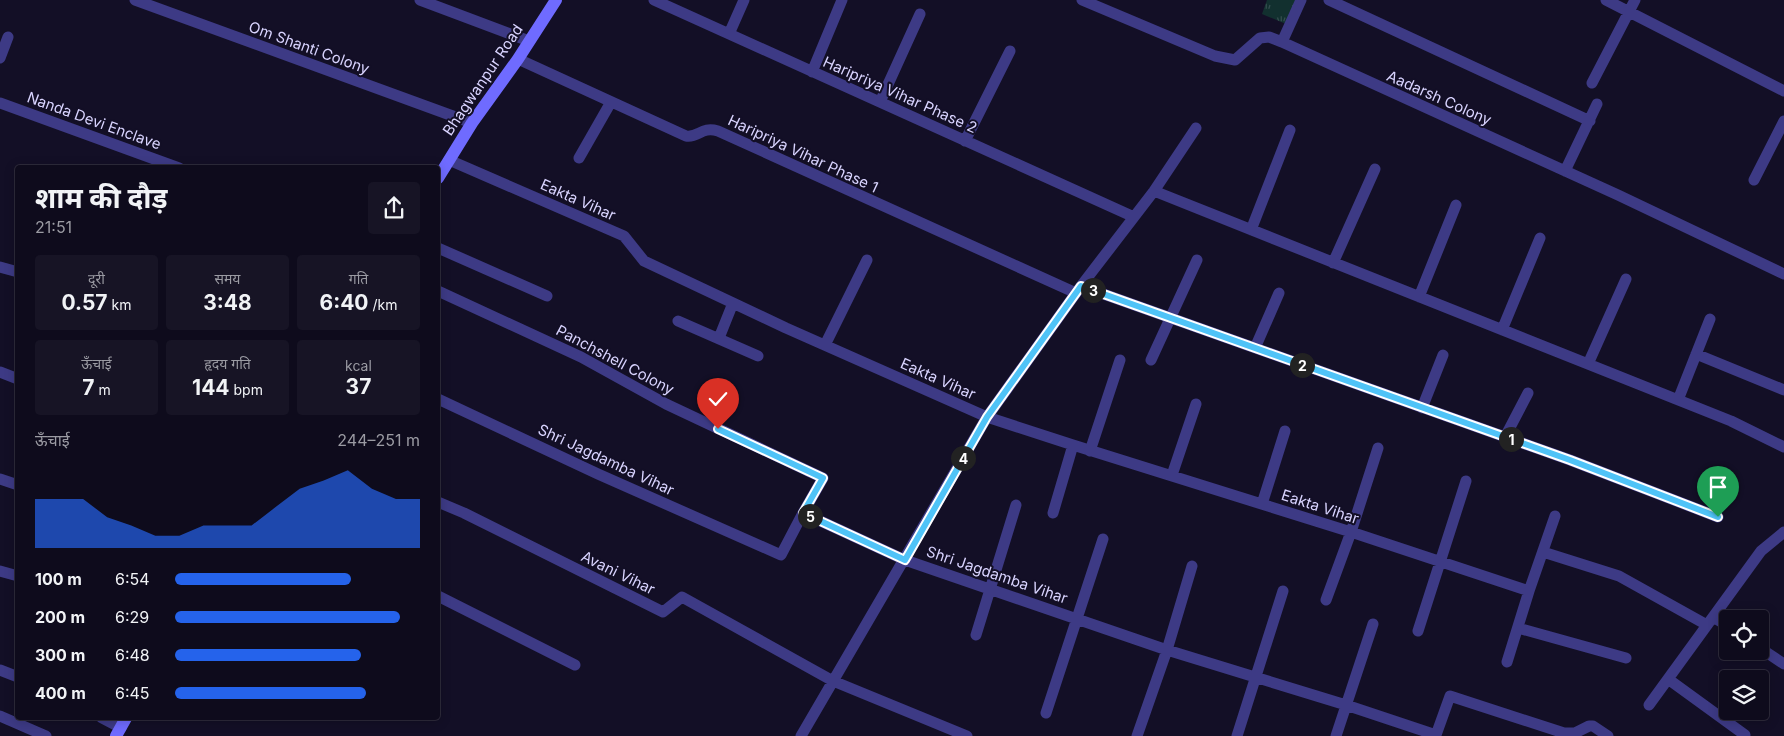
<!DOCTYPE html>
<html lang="hi">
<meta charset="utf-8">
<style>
:root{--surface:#0e0b1c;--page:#171425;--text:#f1f3f6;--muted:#9b9ba3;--line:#2e2b3b;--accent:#2563eb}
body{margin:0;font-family:Inter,"Noto Sans Devanagari",sans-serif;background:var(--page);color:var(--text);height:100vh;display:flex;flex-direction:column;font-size:19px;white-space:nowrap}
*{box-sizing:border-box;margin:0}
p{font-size:16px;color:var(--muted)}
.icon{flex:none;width:28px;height:28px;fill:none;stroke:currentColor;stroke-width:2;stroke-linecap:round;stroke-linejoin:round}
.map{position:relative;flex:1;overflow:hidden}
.drawer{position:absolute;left:15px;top:165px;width:425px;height:555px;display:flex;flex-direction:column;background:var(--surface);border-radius:5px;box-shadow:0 2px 12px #0003,0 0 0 1px var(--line)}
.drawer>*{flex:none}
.tools{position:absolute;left:1719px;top:610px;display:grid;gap:10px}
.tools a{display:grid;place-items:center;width:50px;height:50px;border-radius:5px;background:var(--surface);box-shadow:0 2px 12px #0003,0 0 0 1px var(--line);font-size:25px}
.pin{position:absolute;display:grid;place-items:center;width:42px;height:42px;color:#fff;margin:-51px -21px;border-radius:50% 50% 50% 0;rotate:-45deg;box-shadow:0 0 5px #0007}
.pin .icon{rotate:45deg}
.km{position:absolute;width:25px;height:25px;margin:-12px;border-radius:50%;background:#222;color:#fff;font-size:14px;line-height:25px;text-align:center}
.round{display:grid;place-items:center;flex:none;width:52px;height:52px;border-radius:5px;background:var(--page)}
.summary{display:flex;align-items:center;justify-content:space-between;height:85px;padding:0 20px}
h1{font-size:28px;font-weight:700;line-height:38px}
.stats{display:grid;grid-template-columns:repeat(3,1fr);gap:8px;height:85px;padding:5px 20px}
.stats div{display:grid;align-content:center;border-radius:5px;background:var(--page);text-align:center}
.stats b{font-size:21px;font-weight:700}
.stats small{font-size:14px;font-weight:400}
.stats p{font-size:14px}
.chart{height:140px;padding:10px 20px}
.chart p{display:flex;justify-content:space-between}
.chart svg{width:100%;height:90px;margin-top:5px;fill:var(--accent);opacity:.7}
ul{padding:0 20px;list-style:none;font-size:16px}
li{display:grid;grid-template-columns:80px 60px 1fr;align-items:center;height:38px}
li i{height:12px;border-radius:6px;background:var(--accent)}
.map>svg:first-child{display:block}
.park{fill:url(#park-tufts)}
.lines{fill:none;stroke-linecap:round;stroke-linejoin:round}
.street{stroke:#3d3a85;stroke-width:11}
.secondary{stroke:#6f6bff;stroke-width:12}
.route-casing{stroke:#fff;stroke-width:10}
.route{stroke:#4fc3f7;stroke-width:6}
.labels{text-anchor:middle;stroke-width:4;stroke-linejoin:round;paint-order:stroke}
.street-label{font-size:15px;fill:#d9d4ff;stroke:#130f26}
</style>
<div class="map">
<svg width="1784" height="736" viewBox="0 0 1784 736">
<defs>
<pattern id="park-tufts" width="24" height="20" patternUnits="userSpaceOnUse" patternTransform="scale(1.25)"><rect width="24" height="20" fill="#12302f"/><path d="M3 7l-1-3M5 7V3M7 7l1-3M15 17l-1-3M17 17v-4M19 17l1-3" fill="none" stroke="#344d4e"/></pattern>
</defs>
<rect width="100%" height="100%" fill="#130f26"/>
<path class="park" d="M1267 0H1297L1286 24 1262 14Z"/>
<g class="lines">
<path class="street" d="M135 0 472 123
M420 0 529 41
M654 0 1134 217
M1082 0 1215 56 1235 60 1260 38 1269 37 1282 42 1618 195 1784 274
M1329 0 1590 121
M1606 0 1784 91
M729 34 744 0
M1282 42 1301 0
M0 58 8 37
M518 59 686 136C699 138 701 126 718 131L1076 293
M812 72 842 0
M1592 83 1635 0
M880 102 920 14
M0 103 179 168
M965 141 1010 51
M579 158 611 102
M449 160 624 236 644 261 786 328 987 417 1073 445 1351 532 1529 591
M1565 171 1597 104
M1754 180 1784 121
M1154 191 1731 421 1784 447
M1251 230 1290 130
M438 248 547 296
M1333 263 1375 169
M0 267 18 272
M1081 286 1570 460 1718 517
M438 291 581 357 666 404 823 478 803 513
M1419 297 1456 205
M678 321 758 356
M1502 330 1540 238
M719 338 733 303
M825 345 867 260
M1255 348 1279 293
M1696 354 1784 390
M1151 360 1197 260
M1588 364 1626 279
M0 372 18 379
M438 399 598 474 781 555 803 513 905 560 1167 650 1346 705 1436 735 1450 696 1564 733H1575L1589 726H1593L1608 736
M1678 400 1710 319
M1422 408 1443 355
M1505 437 1528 393
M1090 451 1120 360
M1172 475 1196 404
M0 479 18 485
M438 502 464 513 663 612 682 597 833 681 967 736
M1262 504 1285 431
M1053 513 1073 445
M1543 552 1619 576 1707 625
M0 571 18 576
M438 596 575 665
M1326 600 1351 532 1378 448
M1713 617 1728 626
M1518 628 1626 658
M1418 631 1466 481
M976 635 1016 505
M1760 648 1784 664
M1507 662 1529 591 1555 516
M0 670 18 677
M1668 679 1745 735
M1649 705 1761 551 1784 532
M1046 713 1103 539
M0 716 46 736
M102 718 121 728
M801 736 987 417 1081 286 1154 191 1196 128
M1137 736 1167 650 1192 566
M1237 736 1283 591
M1336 736 1373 624"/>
<path class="secondary" d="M438 178 472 123 518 59 556 0
M116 736 126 718"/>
</g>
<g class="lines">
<defs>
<path id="route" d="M718 429 823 478 803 513 905 560 987 417 1081 286 1570 460 1718 517"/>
</defs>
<use href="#route" class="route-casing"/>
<use href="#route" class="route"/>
</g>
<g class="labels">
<g class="street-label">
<text transform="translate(309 48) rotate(20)" y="5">Om Shanti Colony</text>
<text transform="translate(483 80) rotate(-56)" y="5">Bhagwanpur Road</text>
<text transform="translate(900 95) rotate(24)" y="5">Haripriya Vihar Phase 2</text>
<text transform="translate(1439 98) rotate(24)" y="5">Aadarsh Colony</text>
<text transform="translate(94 121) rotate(20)" y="5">Nanda Devi Enclave</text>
<text transform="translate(803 154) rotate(25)" y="5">Haripriya Vihar Phase 1</text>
<text transform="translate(578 200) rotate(24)" y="5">Eakta Vihar</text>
<text transform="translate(615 360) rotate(28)" y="5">Panchshell Colony</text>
<text transform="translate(938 379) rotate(24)" y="5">Eakta Vihar</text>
<text transform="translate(606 460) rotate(25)" y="5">Shri Jagdamba Vihar</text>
<text transform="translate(1320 507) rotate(18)" y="5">Eakta Vihar</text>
<text transform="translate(618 573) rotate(26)" y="5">Avani Vihar</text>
<text transform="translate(997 575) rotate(19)" y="5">Shri Jagdamba Vihar</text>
</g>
</g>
</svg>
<div class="tools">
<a><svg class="icon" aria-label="locate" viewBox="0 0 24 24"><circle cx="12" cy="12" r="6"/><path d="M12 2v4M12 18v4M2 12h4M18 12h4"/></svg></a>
<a><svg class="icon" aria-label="layers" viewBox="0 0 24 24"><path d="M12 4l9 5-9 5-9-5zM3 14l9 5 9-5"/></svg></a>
</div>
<div class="pin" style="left:1718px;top:517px;background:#1e9e55"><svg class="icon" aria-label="arrive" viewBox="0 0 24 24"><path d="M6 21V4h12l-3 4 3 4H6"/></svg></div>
<div class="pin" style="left:718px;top:429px;background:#d93025"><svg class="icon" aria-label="check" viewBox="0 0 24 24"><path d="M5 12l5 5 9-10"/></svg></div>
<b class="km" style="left:1511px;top:439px">1</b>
<b class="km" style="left:1302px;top:365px">2</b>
<b class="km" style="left:1093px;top:290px">3</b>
<b class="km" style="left:963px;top:458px">4</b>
<b class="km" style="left:810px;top:516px">5</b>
<section class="drawer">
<div class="summary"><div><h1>शाम की दौड़</h1><p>21:51</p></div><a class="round"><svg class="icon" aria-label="share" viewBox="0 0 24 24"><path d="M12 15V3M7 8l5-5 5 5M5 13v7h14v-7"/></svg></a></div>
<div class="stats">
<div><p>दूरी</p><b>0.57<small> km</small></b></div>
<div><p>समय</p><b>3:48</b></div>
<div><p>गति</p><b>6:40<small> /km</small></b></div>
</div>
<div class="stats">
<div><p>ऊँचाई</p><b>7<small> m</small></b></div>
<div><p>हृदय गति</p><b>144<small> bpm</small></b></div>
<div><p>kcal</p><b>37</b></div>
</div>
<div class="chart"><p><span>ऊँचाई</span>244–251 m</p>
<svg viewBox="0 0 160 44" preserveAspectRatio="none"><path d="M0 44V20L10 20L20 20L30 29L40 33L50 38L60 38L70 33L80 33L90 33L100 24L110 15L120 11L130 6L140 15L150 20L160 20V44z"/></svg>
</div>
<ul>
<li><b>100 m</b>6:54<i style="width:72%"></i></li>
<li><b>200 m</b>6:29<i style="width:92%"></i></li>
<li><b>300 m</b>6:48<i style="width:76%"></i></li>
<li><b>400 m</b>6:45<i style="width:78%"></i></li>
</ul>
</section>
</div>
